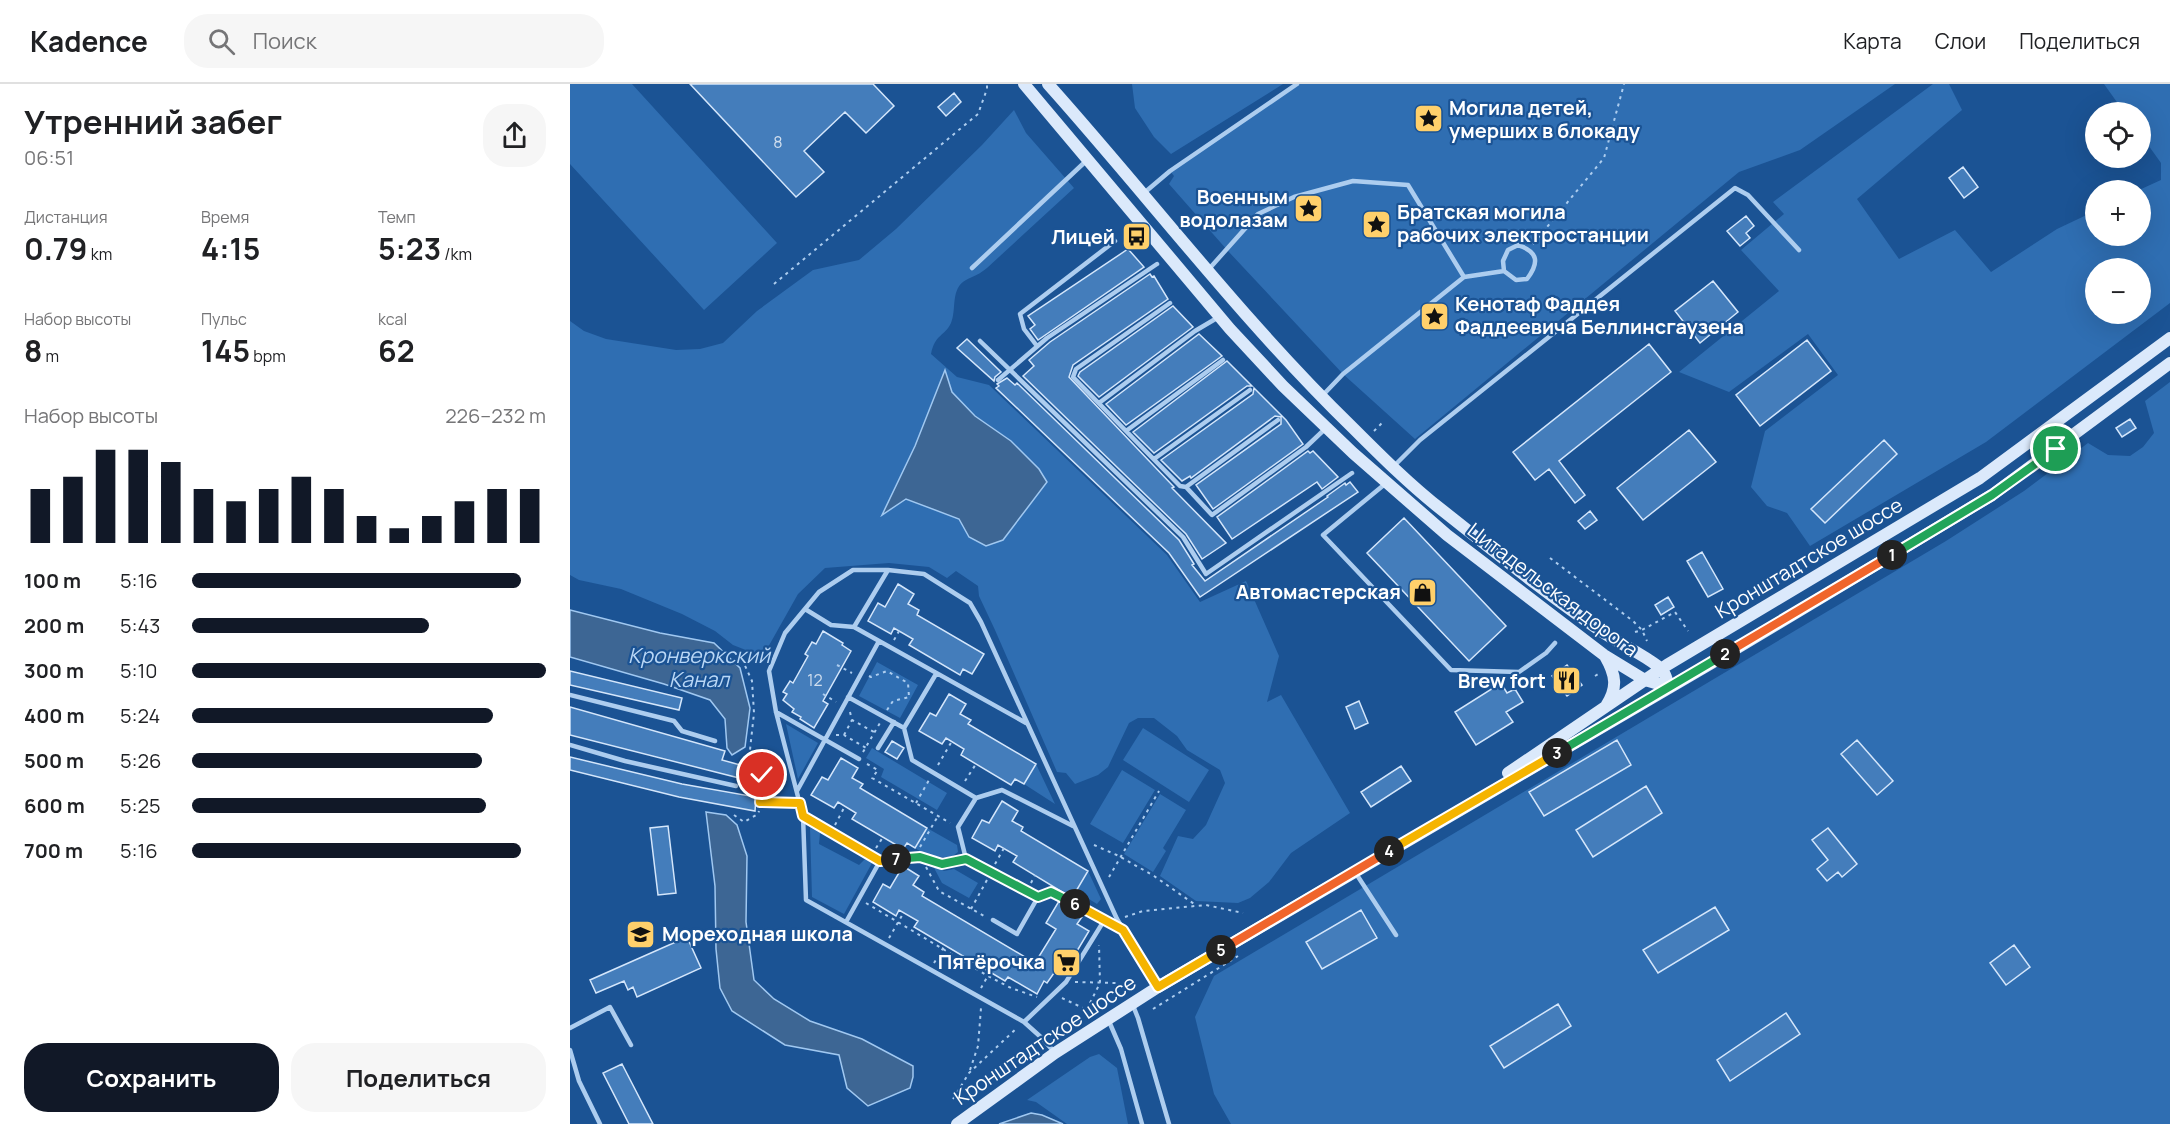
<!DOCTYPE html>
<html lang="ru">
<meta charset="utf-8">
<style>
:root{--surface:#fff;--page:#f6f6f6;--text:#202124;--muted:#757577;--line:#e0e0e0;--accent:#111827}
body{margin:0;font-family:Manrope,sans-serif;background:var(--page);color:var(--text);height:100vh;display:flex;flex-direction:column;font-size:22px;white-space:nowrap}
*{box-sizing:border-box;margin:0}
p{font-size:20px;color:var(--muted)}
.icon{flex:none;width:33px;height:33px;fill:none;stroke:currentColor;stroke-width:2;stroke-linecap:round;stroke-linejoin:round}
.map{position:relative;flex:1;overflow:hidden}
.panel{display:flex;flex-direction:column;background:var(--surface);width:570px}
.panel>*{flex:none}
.controls{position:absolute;left:1515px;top:18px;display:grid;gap:12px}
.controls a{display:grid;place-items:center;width:66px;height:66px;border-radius:50%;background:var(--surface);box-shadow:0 6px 24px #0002;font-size:30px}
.pin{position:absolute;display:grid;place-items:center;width:51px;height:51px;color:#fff;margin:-26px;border:3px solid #fff;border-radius:50%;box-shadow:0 2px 6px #0007}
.km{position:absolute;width:30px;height:30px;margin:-15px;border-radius:50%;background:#222;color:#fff;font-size:16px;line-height:30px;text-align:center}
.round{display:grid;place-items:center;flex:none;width:63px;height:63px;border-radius:24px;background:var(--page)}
.summary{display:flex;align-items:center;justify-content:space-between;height:102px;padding:0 24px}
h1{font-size:33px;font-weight:700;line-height:45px}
.metrics{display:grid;grid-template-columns:repeat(3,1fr);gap:9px;height:102px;padding:6px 24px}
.metrics div{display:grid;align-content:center}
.metrics b{font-size:30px;font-weight:700}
.metrics small{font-size:16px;font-weight:400}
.metrics p{font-size:16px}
.chart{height:168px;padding:12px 24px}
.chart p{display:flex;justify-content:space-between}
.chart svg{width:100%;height:108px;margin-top:6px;stroke:var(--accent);stroke-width:6}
.cta{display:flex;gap:12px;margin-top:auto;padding:12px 24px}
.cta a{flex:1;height:69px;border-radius:24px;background:var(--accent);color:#fff;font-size:24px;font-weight:700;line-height:69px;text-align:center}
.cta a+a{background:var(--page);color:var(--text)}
ul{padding:0 24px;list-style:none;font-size:20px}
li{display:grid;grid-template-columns:96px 72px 1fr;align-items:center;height:45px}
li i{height:15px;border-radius:8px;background:var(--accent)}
header{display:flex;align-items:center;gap:36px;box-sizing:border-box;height:84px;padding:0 30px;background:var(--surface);border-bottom:2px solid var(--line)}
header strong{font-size:28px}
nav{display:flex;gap:33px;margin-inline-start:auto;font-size:21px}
.search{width:420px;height:54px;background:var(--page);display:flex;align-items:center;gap:15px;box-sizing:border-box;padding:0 21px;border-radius:24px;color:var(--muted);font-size:22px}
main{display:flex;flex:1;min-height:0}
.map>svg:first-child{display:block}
.green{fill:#2f6eb2;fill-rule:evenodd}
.water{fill:#3d6694;stroke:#a0c8f1;stroke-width:1.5}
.building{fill:#447dbb;stroke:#d4e6fb;stroke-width:1.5}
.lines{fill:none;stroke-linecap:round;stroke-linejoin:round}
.path{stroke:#adcdef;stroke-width:2;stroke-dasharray:3 4.5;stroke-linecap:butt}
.lane{stroke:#adcdef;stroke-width:4.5}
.secondary{stroke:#dbe9fb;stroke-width:12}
.split-1-casing{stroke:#fff;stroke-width:12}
.split-2-casing{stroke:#fff;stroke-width:12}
.split-3-casing{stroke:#fff;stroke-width:12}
.split-4-casing{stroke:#fff;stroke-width:12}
.split-5-casing{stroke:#fff;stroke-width:12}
.split-6-casing{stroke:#fff;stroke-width:12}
.split-7-casing{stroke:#fff;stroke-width:12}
.split-8-casing{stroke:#fff;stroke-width:12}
.split-1{stroke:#22a559;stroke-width:8}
.split-2{stroke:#f0652b;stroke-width:8}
.split-3{stroke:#22a559;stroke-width:8}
.split-4{stroke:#f5b400;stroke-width:8}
.split-5{stroke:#f0652b;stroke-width:8}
.split-6{stroke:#f5b400;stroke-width:8}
.split-7{stroke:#22a559;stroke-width:8}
.split-8{stroke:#f5b400;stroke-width:8}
.labels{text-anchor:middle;stroke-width:4.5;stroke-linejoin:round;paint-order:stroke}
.number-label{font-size:16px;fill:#d0deee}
.poi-label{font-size:20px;font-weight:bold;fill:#fff;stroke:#1b5394;text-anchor:end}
.street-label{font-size:20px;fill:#fff;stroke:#1b5394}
.water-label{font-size:21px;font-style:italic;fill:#b9d7f6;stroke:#1b5394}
</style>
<header>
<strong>Kadence</strong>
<div class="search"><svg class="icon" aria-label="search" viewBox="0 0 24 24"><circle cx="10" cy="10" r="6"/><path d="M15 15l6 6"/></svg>Поиск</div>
<nav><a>Карта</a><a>Слои</a><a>Поделиться</a></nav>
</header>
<main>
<section class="panel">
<div class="summary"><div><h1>Утренний забег</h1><p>06:51</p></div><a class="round"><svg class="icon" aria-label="share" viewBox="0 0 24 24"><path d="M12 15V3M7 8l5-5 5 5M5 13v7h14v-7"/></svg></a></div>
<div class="metrics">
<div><p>Дистанция</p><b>0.79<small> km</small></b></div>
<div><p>Время</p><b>4:15</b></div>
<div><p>Темп</p><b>5:23<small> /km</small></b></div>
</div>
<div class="metrics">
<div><p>Набор высоты</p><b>8<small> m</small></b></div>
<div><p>Пульс</p><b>145<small> bpm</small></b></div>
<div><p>kcal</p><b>62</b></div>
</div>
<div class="chart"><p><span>Набор высоты</span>226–232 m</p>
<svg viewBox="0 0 160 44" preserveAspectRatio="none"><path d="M5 44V22M15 44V17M25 44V6M35 44V6M45 44V11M55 44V22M65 44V27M75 44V22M85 44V17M95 44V22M105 44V33M115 44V38M125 44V33M135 44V27M145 44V22M155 44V22"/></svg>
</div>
<ul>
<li><b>100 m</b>5:16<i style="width:93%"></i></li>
<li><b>200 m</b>5:43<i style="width:67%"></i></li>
<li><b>300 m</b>5:10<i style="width:100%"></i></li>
<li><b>400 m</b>5:24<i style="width:85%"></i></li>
<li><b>500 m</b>5:26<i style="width:82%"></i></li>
<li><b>600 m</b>5:25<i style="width:83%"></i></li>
<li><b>700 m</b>5:16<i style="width:93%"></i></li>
</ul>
<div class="cta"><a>Сохранить</a><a>Поделиться</a></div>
</section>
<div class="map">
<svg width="1600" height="1040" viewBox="0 0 1600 1040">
<rect width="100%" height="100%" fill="#1b5394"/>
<path class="green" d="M0 0H62L207 159 134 226 0 80Z
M562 0H713L601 70 584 53 565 24Z
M730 0H1325L1230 66 1169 88 845 355 773 290 658 167 599 100 604 92 600 87Z
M1363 0H1379L1392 26 1287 115 1329 175 1385 146 1421 188 1487 145 1525 127 1526 152H1570L1569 106 1591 96V79L1571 51 1570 28H1554L1534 0H1600V219L1416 358 1240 462 1217 429 1197 422 1181 403 1195 347 1268 291 1238 250 1159 308 1109 288 1209 207 1171 166 1214 130 1203 118ZM1526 184H1570V230H1526Z
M444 26 456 49 504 104 417 184C410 190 404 192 396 196 380 205 387 225 381 239 375 252 365 250 361 270L387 293 419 301 597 471 630 518 676 497 709 572 697 618 711 611 780 729 721 769 699 798 680 814 668 819 626 817 590 792 608 752 623 755 636 741 655 699 650 686 617 666 607 652 584 634H568L559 639 538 683 528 691 505 700 496 689 487 688 425 546 409 512 408 502 386 487 377 494 359 483 319 479 255 484 228 510 197 565 186 570 163 561 145 547 112 530 51 505 9 496 0 491V237L14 247 36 255 106 266 130 265 153 259 187 227 243 186 289 176 326 145 412 61ZM375 286 382 308 405 332 441 357 469 385 399 453 389 435 336 415 314 430 345 362Z
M1600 298V1040H661L644 1010 625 933 644 892 1376 457 1454 407 1518 359 1538 371 1560 372 1573 363 1584 349 1575 317ZM1047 657 1061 681 973 732 960 708ZM1271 670 1322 698 1307 711ZM1075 702 1092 729 1023 772 1007 746ZM1258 744 1287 780 1272 793 1268 788 1257 797 1247 785 1258 776 1243 756ZM1145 823 1159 846 1087 889 1074 866ZM790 827 806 854 752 885 737 858ZM1444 861 1460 883 1436 901 1420 879ZM1216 929 1160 996 1147 976ZM1001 942 934 984 920 963V962Z
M307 578 348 601 330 634 289 612Z
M216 640 248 659 228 695Z
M573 644 639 686 619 718 553 676Z
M302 664 377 709 367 726 311 693 314 685 296 674Z
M466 680 485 720 454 700Z
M552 686 585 706 553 759 520 740Z
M590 710 616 726 593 764 596 767 583 788 554 770Z
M240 743 250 749 249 760 289 781 295 775 302 779 274 830 242 813Z
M357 744 387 761 388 768 380 774 356 771 345 764Z
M362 780 374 787 384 785 408 799 399 814 372 799Z
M518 787 531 815 527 820 506 807Z
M529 970 547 984 558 1040H497L466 1018 457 1016 520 973Z"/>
<path class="water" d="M375 286 382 308 405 332 441 357 469 385 477 398 433 456 416 462 399 453 389 435 336 415 312 431 345 362Z
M0 526 90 549 144 559 170 584 180 624 175 663 162 671 157 664 155 635 140 616 94 600 0 573Z
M136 728 156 731 167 741 177 772 176 838 184 896 204 915 240 937 292 955 343 982V993L340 1004 298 1022 277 1004 269 971 215 961 162 927 150 904 146 865 145 802Z
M461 1029 472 1031 493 1040H429Z"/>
<path class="building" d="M120 0H303L324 22 296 49 275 28 234 67 254 88 226 113Z
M384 9 391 18 376 32 368 23Z
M1393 83 1408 103 1394 114 1379 94Z
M1176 132 1184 142 1176 149 1180 154 1170 162 1157 147Z
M558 165 574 183 468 256 460 245 465 241 458 232Z
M580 190 582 193 584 192 598 215 503 281 499 293 604 403 602 404 656 459 632 475 616 450 453 292 464 282 459 276 480 258Z
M1143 197 1168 228 1130 259 1105 227Z
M603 222 623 243 529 313 508 292 510 288Z
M629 250 652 272 556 341 536 320Z
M397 255 431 288 425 293 424 297 387 264Z
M1237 256 1261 287 1190 342 1166 311Z
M1079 260 1101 288 989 377 1015 411 1005 419 979 385 965 396 943 368Z
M657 277 682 302H677L584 369 563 348Z
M437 294 445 301 447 299 609 456 624 480 622 481 635 497 758 413 757 412 775 399 776 401 780 398 788 408 630 513 599 469 426 304 429 302 427 300Z
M684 304 716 336 733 360 643 425 626 401 711 340V333L705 332 621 394 620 392 612 397 591 376 683 310Z
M1560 335 1566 344 1552 353 1546 344Z
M1119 346 1146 378 1073 436 1047 404Z
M1314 356 1327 370 1255 439 1241 425Z
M738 367 740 369 743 367 768 393 752 405 747 398 662 455 647 433Z
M1020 427 1027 436 1015 445 1008 437Z
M834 434 936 542 899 577 797 469Z
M1132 468 1153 505 1138 513 1117 477Z
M328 500 344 510 338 520 349 526 347 531 414 570 402 590 393 585 390 591 339 561 343 555 324 544 321 550 298 537 308 519 315 523Z
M1098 513 1104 523 1091 531 1085 521Z
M253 547 273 559 272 561 281 567 253 617 258 620 244 644 230 635 231 633 222 628 224 625 213 616 217 610 213 608 220 597 223 599 238 572 235 570 242 558 246 560Z
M997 581 1012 601 997 612 982 592Z
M0 587 112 614 109 626 0 601Z
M931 599 937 609 945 605 953 618 936 628 943 638 906 661 885 628Z
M379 610 396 620 390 630 401 636 398 640 466 680 454 700 445 695 441 701 391 671 394 665 376 654 372 660 349 647 360 629 366 632Z
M789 617 798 639 785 645 776 623Z
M0 623 155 667 152 676 174 682 173 695 0 651Z
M1047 656 1061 681 974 732 959 708Z
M1287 656 1323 697 1307 711 1271 670Z
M322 657 334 664 327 675 315 668Z
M0 673 112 700 186 713 185 727 109 713 0 686Z
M271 674 288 684 282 694 293 700 290 704 357 744 345 764 337 759 333 765 282 735 286 729 268 718 264 724 241 711 252 693 258 696Z
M831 682 841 697 801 723 791 708Z
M1076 702 1092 729 1023 773 1006 746Z
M432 717 448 727 442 737 453 743 451 747 518 787 502 814 443 778 447 772 428 761 425 767 402 754 412 736 419 739Z
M98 742 106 809 88 811 80 744Z
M1258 744 1287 780 1272 793 1268 788 1257 797 1247 785 1258 776 1242 756Z
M333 782 349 792 343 801 354 808 352 812 465 879 486 845 476 839 489 817 512 833 507 840 519 847 498 882 493 880 487 891 484 889 477 899 474 897 467 910 438 893 435 897 344 843 348 837 329 826 326 832 303 818 313 800 320 804Z
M1145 823 1159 846 1088 889 1073 866Z
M791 826 807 854 752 885 736 858Z
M117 853 131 884 67 913 63 903 58 906 54 897 26 909 20 896Z
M1444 861 1460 883 1436 901 1420 879Z
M988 920 1001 942 934 984 920 962Z
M1216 929 1230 950 1160 997 1147 976Z
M52 980 83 1040H59L33 989Z"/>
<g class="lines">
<path class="path" d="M963 160 1034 74 1054 0
M204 200 408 30 417 5V0
M804 347 813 338
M980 474 1063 537 1072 546 1077 557
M1065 548 1072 546 1105 528 1118 547
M324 556 329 547
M172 575 182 597 184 629 179 675 190 683
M267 581 282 589
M299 592 301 593 317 587 338 599 339 613
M1025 592 1030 589
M253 610 266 618
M317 626 323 617 339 613
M280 628 282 636 304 648
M266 651H274L296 664
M274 651 282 636
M293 668 310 639
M297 680 308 686 302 694 380 739
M368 681 382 657
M395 697 406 680
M346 719 359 696
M164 731 174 738 188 730 189 727
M265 741 275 722
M524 761 549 772 584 792 627 822
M350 763 368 732
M306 764 313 753
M425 780 434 764
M356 783 369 807 416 833
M539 793 589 707
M461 799 465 791
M296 819 418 892 441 904 467 913
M401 825 417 796
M555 833 573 827 636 821 673 829
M319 854 334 828
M364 879 375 861
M505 898 546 899
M411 904 420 888
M492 914 513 924
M520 919 530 899 529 861
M583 925 668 872
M400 986 408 962 411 924
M383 1015 399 989 447 944"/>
<path class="lane" d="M574 109 600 87 727 0
M402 184 516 77
M639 185 688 130 724 113 783 97 838 101 894 193 773 290 753 311
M894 193 934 187 946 196 957 195C969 179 969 168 948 161L938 166 933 177 934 187
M600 219 506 285 503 293 610 402 616 403 708 336
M410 257 613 453 636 490 782 389
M467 262 454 245 450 230 545 157
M428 296 477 254 587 180
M529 319 625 247 647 234
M556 347 653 276
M584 375 680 306
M823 383 850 356 1165 104 1178 111 1229 166
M815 400 753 451 881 586 949 588 976 569 985 559
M616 403 642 431 736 363 756 344
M235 525 261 541 284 543 456 639
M284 543 318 486
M366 590 334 644 342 676 406 714
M0 611 104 637 112 647 145 657
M278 613 334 644
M206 628 289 675
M0 661 55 677 166 702
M308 664 324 638
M192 691 191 718 230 719
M227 707 309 557
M233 732 310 777
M785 788 826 851
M468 813 396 775 388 743 406 714 432 706 503 742
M423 836 447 850 468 813 481 808 551 844
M276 838 310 777 350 773 372 779 396 775
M562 919 568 934 599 1040
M538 935 551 965 572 1040
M454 938 496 898 535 835
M0 944 40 923 61 961
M0 966 9 997 30 1040
M485 969 473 955 454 938 236 816 233 732 206 628 199 587 215 549 249 508 283 486H318L354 490 400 519 411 538 547 835 588 903"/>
<path class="secondary" d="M454 0 660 245 713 302 783 369 877 451 1034 571 1075 596 1099 603
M478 0C580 114 672 236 782 343 811 372 840 401 872 426 924 467 976 510 1031 547 1050 560 1071 569 1089 583 1095 587 1097 596 1099 603
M1035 572C1046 591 1048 604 1036 622
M938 689 1097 581 1410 394 1600 254
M387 1040 485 969 588 903 1162 567 1422 411 1600 279"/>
</g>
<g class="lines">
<defs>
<path id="split-1" d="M1322 471 1422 411 1486 365"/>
<path id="split-2" d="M1155 570 1322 471"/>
<path id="split-3" d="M987 669 1155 570"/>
<path id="split-4" d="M819 767 987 669"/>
<path id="split-5" d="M651 866 819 767"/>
<path id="split-6" d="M505 820 553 846 588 903 651 866"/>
<path id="split-7" d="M326 775 350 773 372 780 396 775 468 813 481 808 505 820"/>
<path id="split-8" d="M192 691 190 718 230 719 233 732 310 777 326 775"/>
</defs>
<use href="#split-1" class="split-1-casing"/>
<use href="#split-2" class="split-2-casing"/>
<use href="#split-3" class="split-3-casing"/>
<use href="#split-4" class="split-4-casing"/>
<use href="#split-5" class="split-5-casing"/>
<use href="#split-6" class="split-6-casing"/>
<use href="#split-7" class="split-7-casing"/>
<use href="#split-8" class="split-8-casing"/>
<use href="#split-1" class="split-1"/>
<use href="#split-2" class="split-2"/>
<use href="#split-3" class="split-3"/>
<use href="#split-4" class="split-4"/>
<use href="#split-5" class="split-5"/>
<use href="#split-6" class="split-6"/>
<use href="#split-7" class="split-7"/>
<use href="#split-8" class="split-8"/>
</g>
<defs>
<symbol id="sight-square" viewBox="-11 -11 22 22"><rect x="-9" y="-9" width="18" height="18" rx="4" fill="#ffd06b" stroke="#1b5394"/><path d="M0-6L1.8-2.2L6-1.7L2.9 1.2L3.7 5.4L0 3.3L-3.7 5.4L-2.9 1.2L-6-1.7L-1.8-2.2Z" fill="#111"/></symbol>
<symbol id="bus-square" viewBox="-11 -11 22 22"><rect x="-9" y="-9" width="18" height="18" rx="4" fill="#ffd06b" stroke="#1b5394"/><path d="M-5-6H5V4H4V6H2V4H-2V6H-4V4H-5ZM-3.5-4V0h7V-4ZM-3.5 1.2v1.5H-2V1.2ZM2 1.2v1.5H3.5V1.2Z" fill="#111"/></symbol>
<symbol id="shop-square" viewBox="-11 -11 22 22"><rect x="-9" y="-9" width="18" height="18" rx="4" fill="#ffd06b" stroke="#1b5394"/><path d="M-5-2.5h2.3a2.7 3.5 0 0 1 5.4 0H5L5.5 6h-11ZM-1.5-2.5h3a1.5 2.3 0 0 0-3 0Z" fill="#111"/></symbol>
<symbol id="restaurant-square" viewBox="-11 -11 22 22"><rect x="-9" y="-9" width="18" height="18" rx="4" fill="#ffd06b" stroke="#1b5394"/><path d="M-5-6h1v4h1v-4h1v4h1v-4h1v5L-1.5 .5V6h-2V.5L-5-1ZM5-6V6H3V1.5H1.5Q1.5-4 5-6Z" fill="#111"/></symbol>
<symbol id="university-square" viewBox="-11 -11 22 22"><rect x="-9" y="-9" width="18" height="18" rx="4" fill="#ffd06b" stroke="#1b5394"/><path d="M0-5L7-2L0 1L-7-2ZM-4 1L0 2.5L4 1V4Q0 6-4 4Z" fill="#111"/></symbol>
<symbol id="supermarket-square" viewBox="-11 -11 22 22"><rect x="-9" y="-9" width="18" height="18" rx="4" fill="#ffd06b" stroke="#1b5394"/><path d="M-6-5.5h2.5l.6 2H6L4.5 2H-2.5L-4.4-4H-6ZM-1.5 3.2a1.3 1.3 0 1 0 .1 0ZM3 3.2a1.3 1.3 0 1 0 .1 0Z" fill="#111"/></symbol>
</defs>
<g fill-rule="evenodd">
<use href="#sight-square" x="842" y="18" width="33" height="33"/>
<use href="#sight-square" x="722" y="108" width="33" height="33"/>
<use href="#sight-square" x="790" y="124" width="33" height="33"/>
<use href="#bus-square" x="550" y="136" width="33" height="33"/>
<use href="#sight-square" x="848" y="216" width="33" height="33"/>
<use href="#shop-square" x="836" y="492" width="33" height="33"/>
<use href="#restaurant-square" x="980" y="580" width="33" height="33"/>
<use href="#university-square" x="54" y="834" width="33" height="33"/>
<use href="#supermarket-square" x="480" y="862" width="33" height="33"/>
</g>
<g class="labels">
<g class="number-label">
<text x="208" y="64">8</text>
<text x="245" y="602">12</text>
</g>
<g class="poi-label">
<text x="879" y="31" text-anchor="start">Могила детей,<tspan x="879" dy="23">умерших в блокаду</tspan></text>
<text x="718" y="120">Военным<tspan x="718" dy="23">водолазам</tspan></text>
<text x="827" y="135" text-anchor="start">Братская могила<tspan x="827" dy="23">рабочих электростанции</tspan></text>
<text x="545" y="160">Лицей</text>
<text x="885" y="227" text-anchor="start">Кенотаф Фаддея<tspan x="885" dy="23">Фаддеевича Беллинсгаузена</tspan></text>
<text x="831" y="515">Автомастерская</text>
<text x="976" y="604">Brew fort</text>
<text x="92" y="857" text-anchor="start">Мореходная школа</text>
<text x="475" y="885">Пятёрочка</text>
</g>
<g class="street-label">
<text transform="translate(1239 474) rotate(-31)" y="7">Кронштадтское шоссе</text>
<text transform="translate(983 506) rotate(37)" y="7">Цитадельская дорога</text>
<text transform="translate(475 956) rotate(-34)" y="7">Кронштадтское шоссе</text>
</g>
<g class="water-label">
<text x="129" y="579">Кронверкский<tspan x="129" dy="24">Канал</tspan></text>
</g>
</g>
</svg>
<div class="controls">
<a><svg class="icon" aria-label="locate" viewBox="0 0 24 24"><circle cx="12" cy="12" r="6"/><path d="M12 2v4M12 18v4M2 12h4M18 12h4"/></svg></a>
<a>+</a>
<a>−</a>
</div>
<div class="pin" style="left:1486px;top:365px;background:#1e9e55"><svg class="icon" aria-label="arrive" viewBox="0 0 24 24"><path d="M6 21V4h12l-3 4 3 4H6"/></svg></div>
<div class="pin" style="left:192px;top:691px;background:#d93025"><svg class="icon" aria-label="check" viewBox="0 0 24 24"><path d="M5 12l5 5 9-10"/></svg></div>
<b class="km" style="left:1322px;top:471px">1</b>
<b class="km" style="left:1155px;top:570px">2</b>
<b class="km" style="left:987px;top:669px">3</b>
<b class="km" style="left:819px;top:767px">4</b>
<b class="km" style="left:651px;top:866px">5</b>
<b class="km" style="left:505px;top:820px">6</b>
<b class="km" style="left:326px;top:775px">7</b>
</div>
</main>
